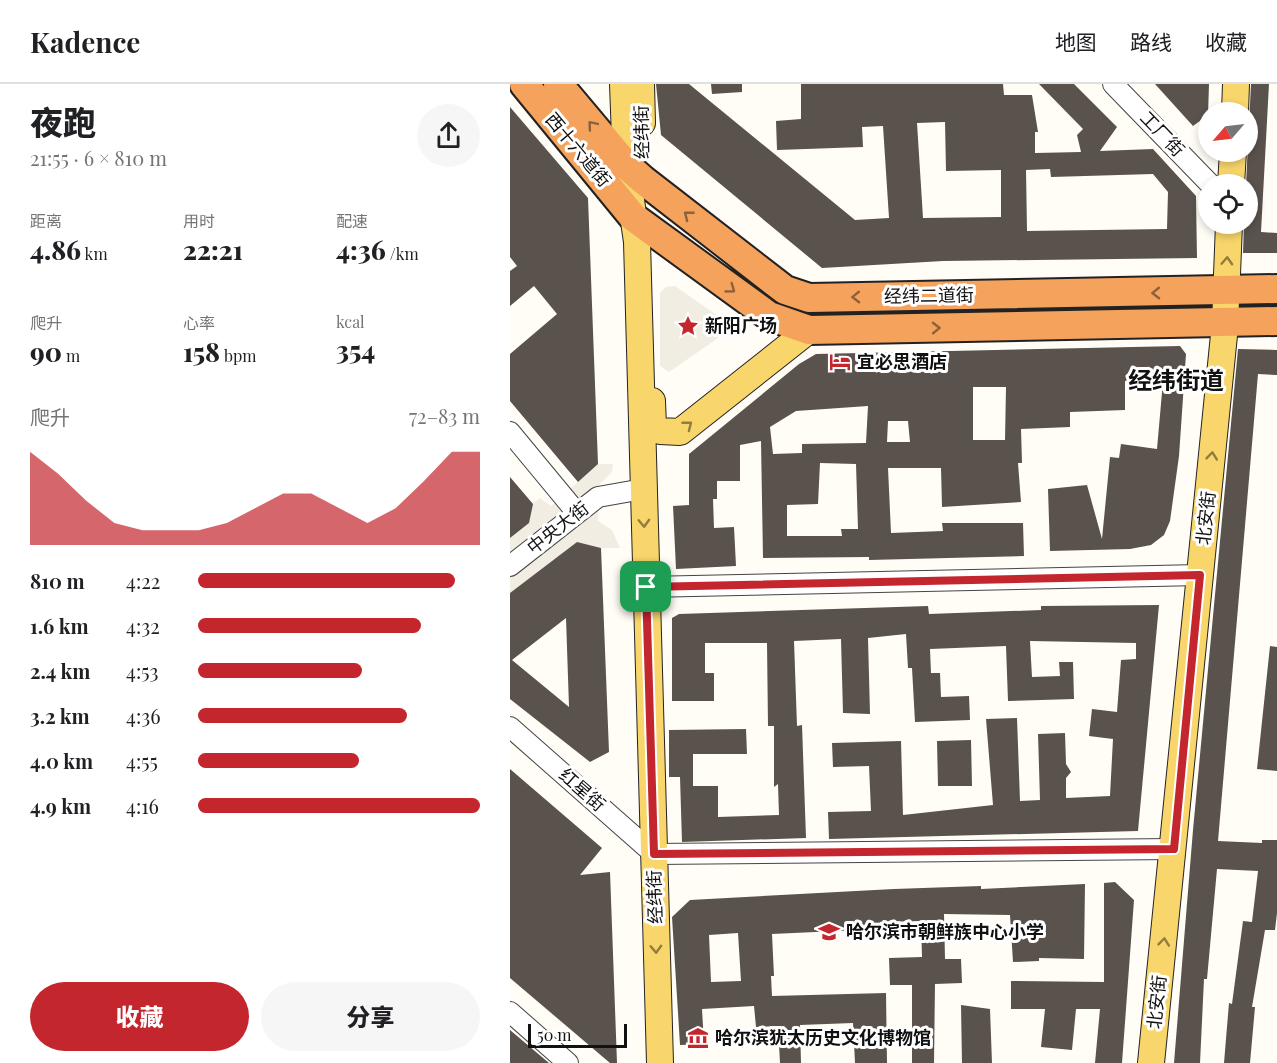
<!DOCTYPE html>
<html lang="zh">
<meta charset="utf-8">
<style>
:root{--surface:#fff;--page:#f6f6f6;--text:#202124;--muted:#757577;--line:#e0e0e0;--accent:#c4262e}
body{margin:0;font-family:"Playfair Display","Noto Sans SC",serif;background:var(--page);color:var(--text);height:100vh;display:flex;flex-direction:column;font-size:22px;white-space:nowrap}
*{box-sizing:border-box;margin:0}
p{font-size:20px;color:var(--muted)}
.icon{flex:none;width:33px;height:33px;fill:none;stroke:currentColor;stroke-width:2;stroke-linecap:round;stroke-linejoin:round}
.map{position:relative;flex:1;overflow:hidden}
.panel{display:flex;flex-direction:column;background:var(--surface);width:510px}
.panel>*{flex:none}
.needle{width:39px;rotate:242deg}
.buttons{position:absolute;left:688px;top:18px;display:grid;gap:12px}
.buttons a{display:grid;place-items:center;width:60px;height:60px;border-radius:50%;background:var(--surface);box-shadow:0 3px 9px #0003;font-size:30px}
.scale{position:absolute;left:18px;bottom:15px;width:99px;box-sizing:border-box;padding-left:6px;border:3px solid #111;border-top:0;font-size:16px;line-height:21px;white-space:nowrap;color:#111;-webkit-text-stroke:4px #fff;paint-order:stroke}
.pin{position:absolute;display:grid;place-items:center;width:51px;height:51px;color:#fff;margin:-26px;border-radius:12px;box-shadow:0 3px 9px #0006}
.round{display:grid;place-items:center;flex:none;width:63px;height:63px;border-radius:32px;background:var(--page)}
.head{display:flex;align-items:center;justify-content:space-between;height:102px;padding:0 30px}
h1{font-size:33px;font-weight:800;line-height:45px}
.stats{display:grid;grid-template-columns:repeat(3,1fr);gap:9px;height:102px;padding:6px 30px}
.stats div{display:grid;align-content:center}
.stats b{font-size:26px;font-weight:800}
.stats small{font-size:16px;font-weight:400}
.stats p{font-size:16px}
.chart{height:168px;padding:12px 30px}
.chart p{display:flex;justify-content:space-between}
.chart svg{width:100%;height:108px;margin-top:6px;fill:var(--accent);opacity:.7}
.primary-button{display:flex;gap:12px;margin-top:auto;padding:12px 30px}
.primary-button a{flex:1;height:69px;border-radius:36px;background:var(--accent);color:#fff;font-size:24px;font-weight:800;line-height:69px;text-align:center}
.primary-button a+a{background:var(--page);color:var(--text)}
ul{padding:0 30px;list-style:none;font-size:20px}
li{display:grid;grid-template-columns:96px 72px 1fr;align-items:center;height:45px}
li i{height:15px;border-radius:8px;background:var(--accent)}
header{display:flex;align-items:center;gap:36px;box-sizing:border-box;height:84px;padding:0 30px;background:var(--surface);border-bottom:2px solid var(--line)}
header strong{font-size:28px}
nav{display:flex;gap:33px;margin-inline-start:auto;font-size:21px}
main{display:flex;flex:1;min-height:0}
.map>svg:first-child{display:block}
.plaza{fill:#f1ede2}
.building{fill:#5a524d;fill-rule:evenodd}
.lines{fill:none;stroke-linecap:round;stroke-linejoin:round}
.minor-casing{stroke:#444;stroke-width:22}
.major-casing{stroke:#222;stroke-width:28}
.highway-casing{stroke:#222;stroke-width:32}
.minor{stroke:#fff;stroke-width:20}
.major{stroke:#f9d66b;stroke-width:26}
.highway{stroke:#f5a25d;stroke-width:28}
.oneway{stroke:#8e613b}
.oneway2{stroke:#917d42}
.route-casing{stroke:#fff;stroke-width:12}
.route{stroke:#c4262e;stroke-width:8}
.labels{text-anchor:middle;stroke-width:6;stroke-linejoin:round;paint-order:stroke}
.street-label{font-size:18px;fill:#111;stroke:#fff}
.poi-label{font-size:18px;font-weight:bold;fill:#111;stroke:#fff;text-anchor:start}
.district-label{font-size:24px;font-weight:bold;fill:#111;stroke:#fff}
</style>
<header>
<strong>Kadence</strong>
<nav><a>地图</a><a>路线</a><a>收藏</a></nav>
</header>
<main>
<section class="panel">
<div class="head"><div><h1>夜跑</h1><p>21:55 · 6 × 810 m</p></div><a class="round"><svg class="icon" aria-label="share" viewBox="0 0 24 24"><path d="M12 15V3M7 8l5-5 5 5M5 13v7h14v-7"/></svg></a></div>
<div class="stats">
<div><p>距离</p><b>4.86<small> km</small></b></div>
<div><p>用时</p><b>22:21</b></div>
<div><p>配速</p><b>4:36<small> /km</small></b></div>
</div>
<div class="stats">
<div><p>爬升</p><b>90<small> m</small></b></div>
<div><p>心率</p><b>158<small> bpm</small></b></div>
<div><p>kcal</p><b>354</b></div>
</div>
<div class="chart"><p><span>爬升</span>72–83 m</p>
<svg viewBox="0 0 160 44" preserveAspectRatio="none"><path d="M0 44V6L10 15L20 26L30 35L40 38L50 38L60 38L70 35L80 29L90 23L100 23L110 29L120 35L130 29L140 18L150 6L160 6V44z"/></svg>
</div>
<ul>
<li><b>810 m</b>4:22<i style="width:91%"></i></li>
<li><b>1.6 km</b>4:32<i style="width:79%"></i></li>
<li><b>2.4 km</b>4:53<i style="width:58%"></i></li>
<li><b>3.2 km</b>4:36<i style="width:74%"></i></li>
<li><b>4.0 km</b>4:55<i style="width:57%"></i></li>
<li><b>4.9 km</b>4:16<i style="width:100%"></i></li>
</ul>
<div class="primary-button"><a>收藏</a><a>分享</a></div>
</section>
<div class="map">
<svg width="767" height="979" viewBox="0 0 767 979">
<rect width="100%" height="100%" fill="#fffdf5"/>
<path class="plaza" d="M165 202 205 230 208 254 159 288 150 282V209L156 203Z
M88 380H103L102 388 88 402V437L102 446 110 464H91L67 458 0 509V454L23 420 30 414 41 422Z"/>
<path class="building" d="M146 0H179L345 136 379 134 373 42 352 43 353 63 267 66 266 37 291 35V0H493L494 11H522L528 48H525V69L571 68 567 51 573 45 529 0H564L607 43 590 67 643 65 686 112 687 174 433 177 312 184 151 51ZM435 38 436 87 491 86V133L413 134 407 39ZM540 85 541 93 643 90 658 108 657 145 517 147 516 86Z
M201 0H232V8L202 10Z
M645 0H699L698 31 683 42Z
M741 0H759L751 148 767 149V169H733L734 140H738L736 100Z
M0 23 78 114 88 380 68 398 0 317V270L47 230 24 202 0 222V187L7 182 0 173Z
M670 262 676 270 669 372 660 437 654 451 641 461 620 465 540 467 538 405 577 401 592 455 600 373 609 374 611 360 647 365 653 297H615V326L560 328V343L511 345 512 379H508L511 418 432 423 431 384H378L381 449 433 447 432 439H513L514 472 359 476V473L253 474 251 357 230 361V397H207V415H203L204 444 224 443 226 482 166 485 163 422 179 421V370L289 280 306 270ZM463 303H496L495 356H463ZM358 322 356 359 292 360V369L263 370 260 343 286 327ZM378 337H398L400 358H377ZM310 379 346 380 348 445H331L332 452H277V421L308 420Z
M728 265 767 266V291L748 290 708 757 752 759V756H767V829L765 846H755L742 923H745L740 979H714L719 919 722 920 733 837 742 838 748 787 707 785 697 895H694L690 979H664L683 746Z
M0 393 23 420 19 439 0 454Z
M67 458 91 464 99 668 80 678 0 615V509ZM56 534 59 623 2 576Z
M649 521 628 747 319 755 318 728 361 727 359 682 323 683 322 659 391 657 393 731 483 721 476 635 507 634 510 717 530 716 528 650 555 649 556 680 561 688 556 694V714L600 712 603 655 579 652 582 625 607 628 611 576 626 575V559L520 557 522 593 550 592 549 578H563L564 615 498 617 496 562 420 565 421 589H430L431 613 459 612 460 636 405 638 402 584H398L396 550 358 554 360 630 333 629 331 555 284 557 287 642 292 641 296 754 172 758 170 693H159V646L236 645 237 670H183V702H208V733L269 731 268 700 264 703V642H258L257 559H195V589H204V617H162V534L169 530 418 522 419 530 531 526V522Z
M760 562 767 563V687L747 685Z
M461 656 462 702H428L427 657Z
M0 685 92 764 70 791 100 788 107 979H100L0 894Z
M605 798 624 816 612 979H585L590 925H566L562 966 531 963 535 925H501V897L594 898V799Z
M575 800 574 875 529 874V877L503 878 500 831 434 830 435 875H451L452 899 425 900 424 979H402V901H380L379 874 412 873 411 837 370 838V845L262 850 264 892H261L262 912 376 909 377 979H345L343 939 290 941 291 979H270L268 942 246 943 244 922 192 925 194 960 170 961 162 833 180 816 384 805 471 802V805ZM228 849 231 897 201 898 199 851Z
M451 921 480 925 482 979H452Z
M0 946 39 979H0Z"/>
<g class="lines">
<defs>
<path id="minor" d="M603 0 700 100
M0 348 67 429
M0 482 88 413 133 405
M136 503 690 491
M0 643 144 770 664 765
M0 928 58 979"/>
<path id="major" d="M113 0 116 81 127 158 150 979
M131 0 132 39
M725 28 726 0
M721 100 723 68
M142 317 143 342 150 347 170 348 299 246
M641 979 715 241 719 140"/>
<path id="highway" d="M14 0 123 133 259 232 299 246 767 237
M48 0 116 81 133 96 275 206 299 214 767 205"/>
</defs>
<use href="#minor" class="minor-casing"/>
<use href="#major" class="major-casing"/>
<use href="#highway" class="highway-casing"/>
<use href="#minor" class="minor"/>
<use href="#major" class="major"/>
<use href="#highway" class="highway"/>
</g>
<defs><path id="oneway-chevron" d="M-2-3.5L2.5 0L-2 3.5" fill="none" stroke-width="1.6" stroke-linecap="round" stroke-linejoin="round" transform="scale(1.5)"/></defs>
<g class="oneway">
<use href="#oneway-chevron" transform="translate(82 41) rotate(-130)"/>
<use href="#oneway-chevron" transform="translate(178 131) rotate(-142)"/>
<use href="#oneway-chevron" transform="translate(221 205) rotate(36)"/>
<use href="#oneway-chevron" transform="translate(646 209) rotate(179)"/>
<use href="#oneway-chevron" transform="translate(346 213) rotate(179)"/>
<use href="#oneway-chevron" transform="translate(426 244) rotate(-1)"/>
</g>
<g class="oneway2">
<use href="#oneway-chevron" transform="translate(717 177) rotate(-87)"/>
<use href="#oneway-chevron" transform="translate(178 341) rotate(-38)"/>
<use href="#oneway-chevron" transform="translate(702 372) rotate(-84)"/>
<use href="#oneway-chevron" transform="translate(134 439) rotate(88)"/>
<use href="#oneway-chevron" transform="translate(654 858) rotate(-84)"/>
<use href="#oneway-chevron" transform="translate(146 865) rotate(88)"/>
</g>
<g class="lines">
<defs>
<path id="route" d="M690 491 664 765 144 770 136 503Z"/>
</defs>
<use href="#route" class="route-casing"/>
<use href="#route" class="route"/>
</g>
<defs>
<symbol id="sight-bare" viewBox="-9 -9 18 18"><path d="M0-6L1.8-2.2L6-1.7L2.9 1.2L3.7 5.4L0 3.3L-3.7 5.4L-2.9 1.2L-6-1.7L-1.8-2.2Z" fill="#c4262e" stroke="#fff" stroke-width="2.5" paint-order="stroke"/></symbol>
<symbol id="hotel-bare" viewBox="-9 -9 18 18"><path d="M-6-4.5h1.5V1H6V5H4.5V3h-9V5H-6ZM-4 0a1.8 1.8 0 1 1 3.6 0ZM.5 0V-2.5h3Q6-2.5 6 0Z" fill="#c4262e" stroke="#fff" stroke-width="2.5" paint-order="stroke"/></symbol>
<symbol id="school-bare" viewBox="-9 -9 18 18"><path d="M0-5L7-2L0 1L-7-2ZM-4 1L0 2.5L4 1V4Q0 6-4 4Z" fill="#c4262e" stroke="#fff" stroke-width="2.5" paint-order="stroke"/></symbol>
<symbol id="museum-bare" viewBox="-9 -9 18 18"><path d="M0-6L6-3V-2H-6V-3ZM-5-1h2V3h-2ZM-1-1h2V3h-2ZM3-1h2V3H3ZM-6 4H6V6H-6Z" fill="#c4262e" stroke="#fff" stroke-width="2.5" paint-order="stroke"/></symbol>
</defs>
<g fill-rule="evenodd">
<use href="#sight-bare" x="163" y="227" width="30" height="30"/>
<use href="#hotel-bare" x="315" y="263" width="30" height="30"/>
<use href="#school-bare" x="304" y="833" width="30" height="30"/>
<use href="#museum-bare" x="173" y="939" width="30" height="30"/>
</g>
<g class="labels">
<g class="street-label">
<text transform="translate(132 48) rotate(-91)" y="6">经纬街</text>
<text transform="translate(652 50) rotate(46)" y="6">工厂街</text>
<text transform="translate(68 66) rotate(50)" y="6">西十六道街</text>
<text transform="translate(419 212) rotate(-1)" y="6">经纬二道街</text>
<text transform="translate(696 434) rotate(-84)" y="6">北安街</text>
<text transform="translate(48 444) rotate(-38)" y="6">中央大街</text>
<text transform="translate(72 706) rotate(41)" y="6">红星街</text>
<text transform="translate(145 813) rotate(-92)" y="6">经纬街</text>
<text transform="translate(647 918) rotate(-84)" y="6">北安街</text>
</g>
<g class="poi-label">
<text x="195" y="248">新阳广场</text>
<text x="347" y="284">宜必思酒店</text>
<text x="336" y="854">哈尔滨市朝鲜族中心小学</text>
<text x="205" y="960">哈尔滨犹太历史文化博物馆</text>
</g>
<g class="district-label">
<text x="666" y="305">经纬街道</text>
</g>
</g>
</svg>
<div class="buttons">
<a><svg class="needle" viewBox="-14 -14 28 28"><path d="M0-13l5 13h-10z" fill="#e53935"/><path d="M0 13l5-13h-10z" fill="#757577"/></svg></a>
<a><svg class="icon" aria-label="locate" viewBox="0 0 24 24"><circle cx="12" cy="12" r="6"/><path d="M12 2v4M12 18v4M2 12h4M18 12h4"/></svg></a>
</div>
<div class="scale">50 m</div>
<div class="pin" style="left:136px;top:503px;background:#1e9e55"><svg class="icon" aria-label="arrive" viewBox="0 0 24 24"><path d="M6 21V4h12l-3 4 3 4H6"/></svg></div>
</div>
</main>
